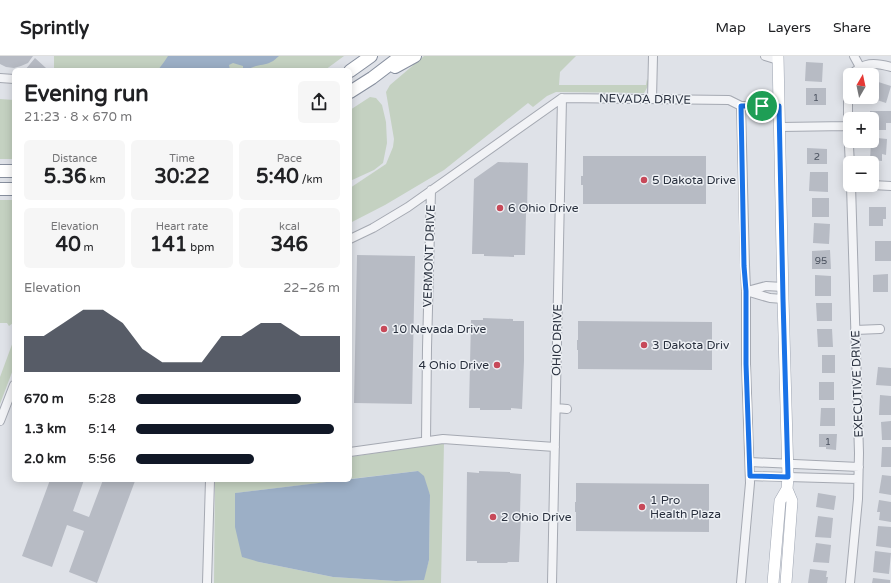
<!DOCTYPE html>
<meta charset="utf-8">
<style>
:root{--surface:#fff;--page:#f6f6f6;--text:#202124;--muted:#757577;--line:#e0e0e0;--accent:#111827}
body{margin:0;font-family:"Varela Round",sans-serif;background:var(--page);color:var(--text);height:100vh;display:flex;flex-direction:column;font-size:15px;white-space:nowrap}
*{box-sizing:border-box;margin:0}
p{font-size:13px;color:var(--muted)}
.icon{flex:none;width:22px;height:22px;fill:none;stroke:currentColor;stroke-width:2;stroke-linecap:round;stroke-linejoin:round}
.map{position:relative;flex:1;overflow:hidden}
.panel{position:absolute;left:12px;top:12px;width:340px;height:414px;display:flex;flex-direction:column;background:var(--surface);border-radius:6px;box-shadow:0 2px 10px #0003}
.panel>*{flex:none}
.needle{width:26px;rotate:9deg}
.tools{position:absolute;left:843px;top:12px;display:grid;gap:8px}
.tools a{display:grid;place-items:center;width:36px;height:36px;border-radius:6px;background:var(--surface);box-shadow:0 2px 10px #0003;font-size:20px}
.pin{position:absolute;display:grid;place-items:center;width:34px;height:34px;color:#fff;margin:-17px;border:2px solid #fff;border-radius:50%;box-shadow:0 1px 4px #0007}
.round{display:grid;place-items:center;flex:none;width:42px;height:42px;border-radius:6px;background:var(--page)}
.headline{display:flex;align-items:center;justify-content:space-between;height:68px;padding:0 12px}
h1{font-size:22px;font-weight:800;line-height:30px}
.figures{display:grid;grid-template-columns:repeat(3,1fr);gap:6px;height:68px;padding:4px 12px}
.figures div{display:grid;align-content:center;border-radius:6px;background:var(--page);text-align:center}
.figures b{font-size:20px;font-weight:800}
.figures small{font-size:11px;font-weight:400}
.figures p{font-size:11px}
.chart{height:112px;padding:8px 12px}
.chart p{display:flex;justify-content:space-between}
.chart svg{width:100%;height:72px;margin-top:4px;fill:var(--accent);opacity:.7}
ul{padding:0 12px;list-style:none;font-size:13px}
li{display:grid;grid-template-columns:64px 48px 1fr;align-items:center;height:30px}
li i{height:10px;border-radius:5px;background:var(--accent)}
header{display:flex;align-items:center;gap:24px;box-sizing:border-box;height:56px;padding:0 20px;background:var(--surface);border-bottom:1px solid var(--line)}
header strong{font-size:19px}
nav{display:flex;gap:22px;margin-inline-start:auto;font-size:14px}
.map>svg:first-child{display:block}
.green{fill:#c4d1c1}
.water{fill:#9cafc6}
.building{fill:#b7bbc4}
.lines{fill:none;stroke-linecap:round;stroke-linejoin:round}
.minor-casing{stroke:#a5a9b2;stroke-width:10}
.major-casing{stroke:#9fa6b3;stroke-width:12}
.highway-casing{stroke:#878f9e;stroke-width:14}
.minor{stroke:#f2f3f6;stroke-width:8}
.major{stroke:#fff;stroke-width:11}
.highway{stroke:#fff;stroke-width:12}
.route-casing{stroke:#fff;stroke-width:8}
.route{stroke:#1a73e8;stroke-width:5}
.poi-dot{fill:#c74959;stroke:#eef1f5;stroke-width:1.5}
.labels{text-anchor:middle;stroke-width:3;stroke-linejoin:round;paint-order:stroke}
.number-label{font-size:10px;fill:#4c5360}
.street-label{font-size:12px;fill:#29303e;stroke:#eef1f5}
.poi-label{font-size:12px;fill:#29303e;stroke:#eef1f5;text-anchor:start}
</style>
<header>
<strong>Sprintly</strong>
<nav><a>Map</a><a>Layers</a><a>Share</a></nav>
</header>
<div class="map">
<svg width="891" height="527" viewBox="0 0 891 527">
<rect width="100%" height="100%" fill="#dfe2e8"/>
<path class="green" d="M54 0H344L325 14H54Z
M424 0H576L560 16 559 29H646L647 23C650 28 647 32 644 37L556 36 547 40 533 51 528 47 444 114 385 149 350 167V132L386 108 393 91 394 83 386 36 390 29Z
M370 41 376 42 382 49 386 66 387 87 383 107 374 114 350 125V54Z
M0 43 14 44V103H0Z
M0 144H14V267H13L9 270 7 267H0Z
M14 283V311L0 348V321Z
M444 387 441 527H214L215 424H345L236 437 259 506 333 521 396 525 423 524 429 504 430 439 418 415 350 423V401Z"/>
<path class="water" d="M168 0H279C276 2 274 5 271 6 264 10 255 8 248 14H243V10L233 7 229 9 230 14H158L164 6Z
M418 415 424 420 430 439 429 504 424 524 396 525 333 521 259 506 242 501 235 471V437Z"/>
<path class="building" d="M0 0H33L28 7 21 10 14 12 6 11 0 8Z
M35 2 46 12 43 14H25Z
M806 6 823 7 822 26 805 25Z
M872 24 891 30 886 47 868 41H872Z
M806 32H826V49H806Z
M870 55H891V67H886V74H872V63H870Z
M877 82 887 83 886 99 882 98V105L870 104 871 86H876Z
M807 92 827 93V108H807Z
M583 100H706V148H583V129H581V120H583Z
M498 106 528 107 527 157H526L525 199H514V201L484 200V198H472L474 123Z
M810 116H828V136L809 135Z
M812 142H829V161H812Z
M869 151H886V163H883V170H869Z
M814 167 830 168 829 188 813 187Z
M875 185H891V205H875Z
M830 194 831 213H812V195Z
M357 199 415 200 412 348 354 347Z
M888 218V236H873V219Z
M815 219 831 220V240H815Z
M816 247H832V265H817Z
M483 262 513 263V265H524V305L522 353 511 352V354H480V352H469L471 264H483Z
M578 265 712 266V314L578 313V294H577V284H578Z
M817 273H832L833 291H818Z
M822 299H835V317H822Z
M878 311 891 312V330L876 329Z
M819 326H834V344H819Z
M880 339 891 340V359H879Z
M821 352H835V370H820Z
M891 365V384H882L881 366Z
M819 378H837L836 394 826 393V391H819Z
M882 391H891V411H881Z
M479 415 510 416V417L521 418 520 458H521L519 506H508L507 507H477V505H466L467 416 479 417Z
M882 419 891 420V439L879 437Z
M50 424H84L73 455 89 461 103 424H131L135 425 97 527 69 516 84 475 67 469 52 511 22 500Z
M576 427 709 428V476L576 475V456H575V446H576Z
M818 437 836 440 834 454 816 451Z
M879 444 891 446V466L879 464 880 456H877Z
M818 460 833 462 831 482 815 481Z
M878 470 891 471V492L876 490Z
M816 487 831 489 829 507 813 506Z
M875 495 891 497 889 518 873 516Z
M810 513 827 515 826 521H828L827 527H808Z
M873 522 890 524V527H872Z"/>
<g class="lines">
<defs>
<path id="minor" d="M765 0 778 4
M854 0 860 11
M851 19C864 6 874 6 891 11
M0 22 14 23
M850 24 848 30V70L850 110
M562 42 729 44 741 50H779
M652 43 653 0
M741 50 745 209 746 235V308L750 427 741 527
M780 71 848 70
M872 129 891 130
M350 183 373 172 408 151 562 42
M746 235 770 242 783 243
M747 235 766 230 783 231
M855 274 880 273
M556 352 567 353
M0 365 14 329
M426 385 427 292 431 134
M350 396 443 383 555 391
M750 406 859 411
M750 420 858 423
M207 527 210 424
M552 527 562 42
M850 527 858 443 859 397 851 129"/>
<path id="major" d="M773 527 780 445 787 433 788 421 783 243 778 0
M786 527 792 445 787 433"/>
<path id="highway" d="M395 11 415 0
M350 15 371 0
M350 36 372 22 401 0
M0 115H14
M0 133H14"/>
</defs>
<use href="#minor" class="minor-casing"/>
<use href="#major" class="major-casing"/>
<use href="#highway" class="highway-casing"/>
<use href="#minor" class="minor"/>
<use href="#major" class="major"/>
<use href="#highway" class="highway"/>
</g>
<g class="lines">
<defs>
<path id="route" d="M741 50H779L783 243 788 421 750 420 746 308V235L744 210Z"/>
</defs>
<use href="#route" class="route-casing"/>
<use href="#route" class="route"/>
</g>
<g class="poi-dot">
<circle cx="644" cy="124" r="4"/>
<circle cx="500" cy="152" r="4"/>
<circle cx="384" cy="273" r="4"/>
<circle cx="644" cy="289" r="4"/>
<circle cx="497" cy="309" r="4"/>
<circle cx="642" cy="451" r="4"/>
<circle cx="493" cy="461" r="4"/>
</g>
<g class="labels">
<g class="number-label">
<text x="816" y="45">1</text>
<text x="817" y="104">2</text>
<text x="821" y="208">95</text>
<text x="828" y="389">1</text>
</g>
<g class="street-label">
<text transform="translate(645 43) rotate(1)" y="4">NEVADA DRIVE</text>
<text transform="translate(429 200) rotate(-88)" y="4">VERMONT DRIVE</text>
<text transform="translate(557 284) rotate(-89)" y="4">OHIO DRIVE</text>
<text transform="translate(857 328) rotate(-92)" y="4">EXECUTIVE DRIVE</text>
</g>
<g class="poi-label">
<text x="652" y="128">5 Dakota Drive</text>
<text x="508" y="156">6 Ohio Drive</text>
<text x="392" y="277">10 Nevada Drive</text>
<text x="652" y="293">3 Dakota Driv</text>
<text x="489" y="313" text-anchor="end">4 Ohio Drive</text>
<text x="650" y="448">1 Pro<tspan x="650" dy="14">Health Plaza</tspan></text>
<text x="501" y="465">2 Ohio Drive</text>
</g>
</g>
</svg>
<div class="tools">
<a><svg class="needle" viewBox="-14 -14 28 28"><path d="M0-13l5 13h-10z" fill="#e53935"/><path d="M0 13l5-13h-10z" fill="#757577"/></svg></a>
<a>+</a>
<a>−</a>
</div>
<div class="pin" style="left:762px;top:50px;background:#1e9e55"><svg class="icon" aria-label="arrive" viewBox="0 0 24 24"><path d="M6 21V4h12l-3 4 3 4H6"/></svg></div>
<section class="panel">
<div class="headline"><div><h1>Evening run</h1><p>21:23 · 8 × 670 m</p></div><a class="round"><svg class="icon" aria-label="share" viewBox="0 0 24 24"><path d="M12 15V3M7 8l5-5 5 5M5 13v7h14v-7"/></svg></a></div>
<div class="figures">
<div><p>Distance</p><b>5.36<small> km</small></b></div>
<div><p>Time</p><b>30:22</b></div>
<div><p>Pace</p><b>5:40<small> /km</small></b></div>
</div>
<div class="figures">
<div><p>Elevation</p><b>40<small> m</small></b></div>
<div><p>Heart rate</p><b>141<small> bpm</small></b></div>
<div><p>kcal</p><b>346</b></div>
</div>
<div class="chart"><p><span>Elevation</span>22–26 m</p>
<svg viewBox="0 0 160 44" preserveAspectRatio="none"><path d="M0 44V22L10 22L20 14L30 6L40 6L50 14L60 30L70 38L80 38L90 38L100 22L110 22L120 14L130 14L140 22L150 22L160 22V44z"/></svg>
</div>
<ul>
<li><b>670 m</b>5:28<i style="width:81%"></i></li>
<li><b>1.3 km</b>5:14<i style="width:97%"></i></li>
<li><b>2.0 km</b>5:56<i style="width:58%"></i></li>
</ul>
</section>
</div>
